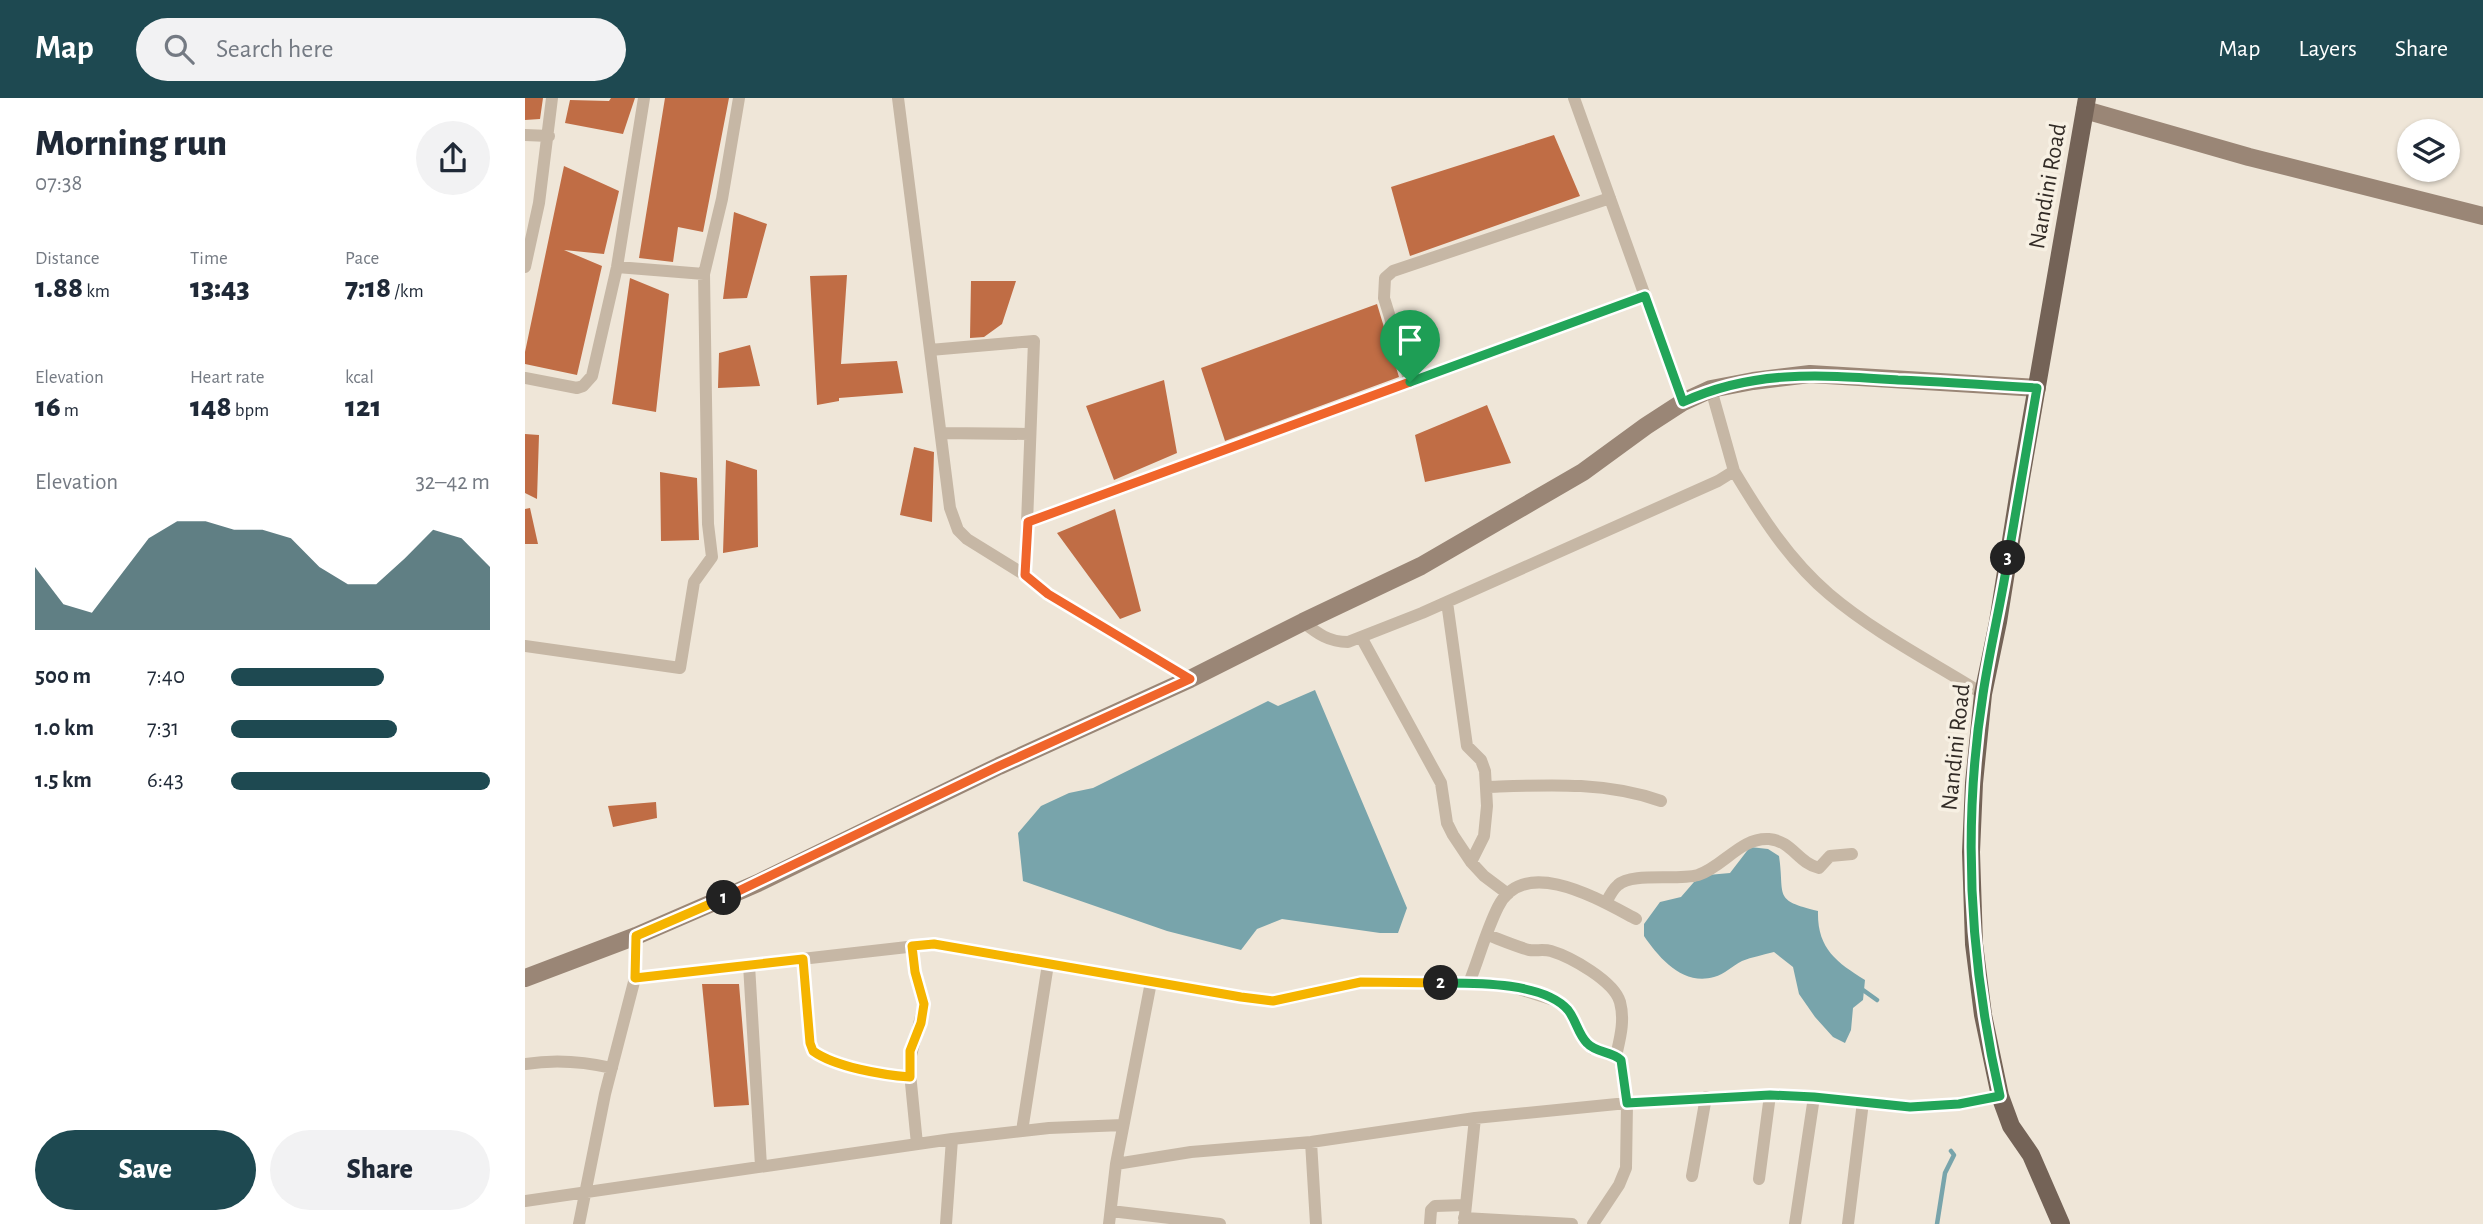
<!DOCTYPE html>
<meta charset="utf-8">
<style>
:root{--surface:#fff;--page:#f2f2f3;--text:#1f2937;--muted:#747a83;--accent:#1e4951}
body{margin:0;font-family:"Alegreya Sans",sans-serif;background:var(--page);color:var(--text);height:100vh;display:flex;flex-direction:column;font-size:26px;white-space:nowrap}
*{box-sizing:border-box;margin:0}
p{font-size:23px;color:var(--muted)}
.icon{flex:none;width:38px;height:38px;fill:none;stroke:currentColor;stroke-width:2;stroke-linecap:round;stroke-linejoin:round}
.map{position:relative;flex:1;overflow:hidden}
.sheet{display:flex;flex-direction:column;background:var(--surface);width:525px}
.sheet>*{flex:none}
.fabs{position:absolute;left:1872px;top:21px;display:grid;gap:14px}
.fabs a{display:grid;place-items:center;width:63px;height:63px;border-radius:50%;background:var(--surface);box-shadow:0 2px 5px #0004;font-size:35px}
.pin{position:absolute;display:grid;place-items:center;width:60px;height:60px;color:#fff;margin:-72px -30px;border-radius:50% 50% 50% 0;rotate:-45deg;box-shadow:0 0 7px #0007}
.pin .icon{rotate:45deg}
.km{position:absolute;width:35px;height:35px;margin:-18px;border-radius:50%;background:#222;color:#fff;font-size:19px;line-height:35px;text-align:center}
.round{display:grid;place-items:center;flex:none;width:74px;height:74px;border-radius:37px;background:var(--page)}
.headline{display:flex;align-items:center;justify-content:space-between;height:119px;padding:0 35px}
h1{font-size:38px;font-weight:800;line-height:52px}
.figures{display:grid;grid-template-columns:repeat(3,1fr);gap:10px;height:119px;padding:7px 35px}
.figures div{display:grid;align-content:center}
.figures b{font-size:30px;font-weight:800}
.figures small{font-size:19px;font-weight:400}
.figures p{font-size:19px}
.chart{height:196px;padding:14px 35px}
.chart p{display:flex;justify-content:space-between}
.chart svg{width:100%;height:126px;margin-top:7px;fill:var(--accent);opacity:.7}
.cta{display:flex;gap:14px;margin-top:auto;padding:14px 35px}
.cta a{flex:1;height:80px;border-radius:42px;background:var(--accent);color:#fff;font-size:28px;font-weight:800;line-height:80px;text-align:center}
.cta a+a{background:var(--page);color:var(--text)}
ul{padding:0 35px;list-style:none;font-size:23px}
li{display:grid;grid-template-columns:112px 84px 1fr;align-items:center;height:52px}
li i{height:18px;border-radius:9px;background:var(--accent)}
header{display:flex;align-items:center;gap:42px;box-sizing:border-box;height:98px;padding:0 35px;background:var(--accent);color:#fff}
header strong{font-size:33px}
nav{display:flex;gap:38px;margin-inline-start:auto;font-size:24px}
.search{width:490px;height:63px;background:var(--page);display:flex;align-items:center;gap:18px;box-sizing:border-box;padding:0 24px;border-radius:38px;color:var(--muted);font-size:26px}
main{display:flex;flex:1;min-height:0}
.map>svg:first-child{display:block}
.water{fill:#78a4ab}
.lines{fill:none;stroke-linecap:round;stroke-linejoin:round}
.stream{stroke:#78a4ab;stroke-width:4.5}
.building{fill:#c06d45}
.street{stroke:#c6b7a5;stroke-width:12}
.secondary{stroke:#9a8676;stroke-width:18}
.primary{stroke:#746357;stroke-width:18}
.split-1-casing{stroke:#fff;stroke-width:14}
.split-2-casing{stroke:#fff;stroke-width:14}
.split-3-casing{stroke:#fff;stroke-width:14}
.split-4-casing{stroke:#fff;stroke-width:14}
.split-1{stroke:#f0652b;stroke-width:9}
.split-2{stroke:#f5b400;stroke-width:9}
.split-3{stroke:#22a559;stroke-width:9}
.split-4{stroke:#22a559;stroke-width:9}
.labels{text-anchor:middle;stroke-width:7;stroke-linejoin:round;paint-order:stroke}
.street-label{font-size:24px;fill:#322b26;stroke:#f7f0e3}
</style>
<header>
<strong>Map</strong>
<div class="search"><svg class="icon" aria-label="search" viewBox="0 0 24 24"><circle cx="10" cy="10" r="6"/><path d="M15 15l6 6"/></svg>Search here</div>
<nav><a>Map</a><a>Layers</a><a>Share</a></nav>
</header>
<main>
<section class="sheet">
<div class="headline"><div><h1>Morning run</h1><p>07:38</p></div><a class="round"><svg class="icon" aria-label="share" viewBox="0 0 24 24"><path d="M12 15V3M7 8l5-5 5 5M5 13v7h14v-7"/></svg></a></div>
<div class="figures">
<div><p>Distance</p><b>1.88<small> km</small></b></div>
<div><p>Time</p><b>13:43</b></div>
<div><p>Pace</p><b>7:18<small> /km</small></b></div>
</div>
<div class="figures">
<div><p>Elevation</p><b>16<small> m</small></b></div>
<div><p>Heart rate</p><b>148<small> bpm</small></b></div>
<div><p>kcal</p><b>121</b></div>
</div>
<div class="chart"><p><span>Elevation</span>32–42 m</p>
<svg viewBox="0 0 160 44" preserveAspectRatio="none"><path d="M0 44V22L10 35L20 38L30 25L40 12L50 6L60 6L70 9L80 9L90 12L100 22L110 28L120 28L130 19L140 9L150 12L160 22V44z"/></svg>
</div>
<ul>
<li><b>500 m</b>7:40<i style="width:59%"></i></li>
<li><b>1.0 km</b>7:31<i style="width:64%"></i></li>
<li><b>1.5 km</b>6:43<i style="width:100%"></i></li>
</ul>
<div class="cta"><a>Save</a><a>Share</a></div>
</section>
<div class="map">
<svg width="1958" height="1126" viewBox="0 0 1958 1126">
<rect width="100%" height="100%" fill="#efe6d8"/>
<path class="water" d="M790 592 882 810 873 835H855L757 821 732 831 716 852 642 833 498 783 493 735 516 708 544 695 568 690 743 603 753 608Z
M1225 749 1243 751 1254 758C1260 798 1247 802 1293 813 1292 850 1311 864 1340 882L1338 902 1328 910 1326 932 1320 945 1308 939 1290 919 1274 896 1268 869 1249 854C1238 857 1227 859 1217 863 1207 868 1200 876 1189 879 1158 888 1134 860 1119 838V826L1135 804 1156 799 1169 784 1183 777 1205 775Z"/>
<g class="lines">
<path class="stream" d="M1338 892 1352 902
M1412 1126 1420 1075 1429 1057 1426 1053"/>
</g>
<path class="building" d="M0 0H18L15 21 0 22Z
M86 0H110L98 36 40 25 45 2 84 3Z
M140 0H204L178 134 153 129 148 164 114 160Z
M1029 37 1055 98 885 158 866 89Z
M39 68 94 93 79 156 39 152 77 168 52 277 0 266V254Z
M209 114 242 126 222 200 198 201Z
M322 177 316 266 372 263 378 295 314 300V303L292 307 285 178Z
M105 180 144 196 131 314 87 306Z
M446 183H491L477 226 459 239 445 240Z
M852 206 874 279 700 343 676 270Z
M225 247 235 288 193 290 194 255Z
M639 282 652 355 589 382 561 308Z
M962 307 986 365 900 384 890 337Z
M0 336 14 337 12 401 0 395Z
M389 349 409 354 407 424 375 417Z
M201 362 232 372 233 449 198 455Z
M135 374 172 380 174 442 136 443Z
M5 410 13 446H0V411Z
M590 411 616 513 595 521 532 435Z
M131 704 132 720 88 729 83 708Z
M177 886H214L224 1007 189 1009Z"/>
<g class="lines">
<path class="street" d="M373 0 425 410 433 432 442 441 500 477 523 496 665 581
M1049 0 1158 304
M0 37 24 38
M0 169 14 105 27 0
M92 169 179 176
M405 252 509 243 500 477
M0 280 52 290 58 288 67 278 92 169 119 0
M885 284 859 200 860 180 868 173 1085 100
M416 335 504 336
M1209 373C1236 418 1264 462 1304 496 1350 535 1407 564 1458 596
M503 424 1120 198
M922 504 942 648 956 662 960 673 962 708 959 738 946 764
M778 524C793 536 804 544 823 544L897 515 1193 383 1209 373 1186 291
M836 539 916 685 922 725 928 737 946 764 959 778 983 796
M0 548 155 570 169 484 187 459 183 426 179 176 197 101 214 0
M961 689C1020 687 1079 683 1136 703
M1081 805C1084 799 1087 792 1093 787 1107 774 1152 783 1173 777 1198 769 1216 739 1244 741 1267 743 1273 765 1294 770L1305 758 1327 756
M963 837C976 842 990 848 1004 852 1011 853 1019 851 1026 853 1046 859 1089 883 1095 904 1100 923 1095 940 1091 958
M387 848 390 874 399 907 384 965 392 1046
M278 861 285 945 288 953C311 969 358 977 385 979
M224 867 236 1068
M110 880 409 846 716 899 748 903 836 884 967 886 988 889 1029 902 1041 909 1061 945 1068 951 1091 958 1095 962 1102 1005 1101 1070 1094 1087 1068 1126
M944 885C954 860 961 833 973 809 999 756 1075 802 1111 821
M0 966C30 961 57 963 87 970
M497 1033 523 866
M786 1044 791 1126
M591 1066 666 1054 786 1044 950 1020 1102 1005 1245 997 1289 999 1385 1009 1435 1006 1475 998
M1167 1078 1181 999
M1234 1081 1245 997
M0 1103 427 1041 524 1030 598 1027
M586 1113 695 1126
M939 1120 1047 1126
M54 1126 80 996 110 880 111 838
M421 1126 427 1041
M584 1126 591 1066 626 884
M905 1126 906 1112 910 1108 940 1107
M939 1126 950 1020
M1270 1126 1289 999
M1323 1126 1338 1004"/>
<path class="secondary" d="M1560 12 1724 59 1958 118
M0 880 111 838 233 785 474 668 665 581 778 524 896 468 1058 374 1121 328 1158 304 1186 291 1228 283 1285 276 1512 290"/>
<path class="primary" d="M1536 1126 1506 1057 1486 1028 1475 998 1458 917 1449 846 1446 754 1449 685 1458 596 1473 524 1495 386 1562 0"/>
</g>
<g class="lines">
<defs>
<path id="split-1" d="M199 800 474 668 665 581 523 496 500 477 503 424 885 284"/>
<path id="split-2" d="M199 800 111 838 110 880 278 861 285 945 288 953C310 969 358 977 385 979V953L396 925 399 906 390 874 387 848 409 846 716 899 748 903 836 884 916 885"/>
<path id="split-3" d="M916 885C949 885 1019 884 1043 912 1051 922 1053 936 1062 945 1071 955 1086 953 1096 962L1102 1005 1245 997 1289 999 1385 1009 1434 1006 1475 998C1445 866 1437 730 1458 596 1465 550 1476 505 1483 460"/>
<path id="split-4" d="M885 284 1120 198 1158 304C1229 271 1298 277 1373 282 1419 284 1466 287 1512 290L1483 460"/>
</defs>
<use href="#split-1" class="split-1-casing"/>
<use href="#split-2" class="split-2-casing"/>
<use href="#split-3" class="split-3-casing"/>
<use href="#split-4" class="split-4-casing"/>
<use href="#split-1" class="split-1"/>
<use href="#split-2" class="split-2"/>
<use href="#split-3" class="split-3"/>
<use href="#split-4" class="split-4"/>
</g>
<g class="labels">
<g class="street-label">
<text transform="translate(1522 88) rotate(-80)" y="8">Nandini Road</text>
<text transform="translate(1430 649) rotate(-84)" y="8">Nandini Road</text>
</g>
</g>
</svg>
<div class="fabs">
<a><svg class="icon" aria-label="layers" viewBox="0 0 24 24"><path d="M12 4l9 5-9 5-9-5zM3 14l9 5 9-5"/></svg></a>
</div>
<div class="pin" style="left:885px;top:284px;background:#1e9e55"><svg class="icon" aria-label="arrive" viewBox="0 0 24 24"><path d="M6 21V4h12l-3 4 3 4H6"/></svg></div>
<b class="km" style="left:199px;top:800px">1</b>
<b class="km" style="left:916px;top:885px">2</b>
<b class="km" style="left:1483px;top:460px">3</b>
</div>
</main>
